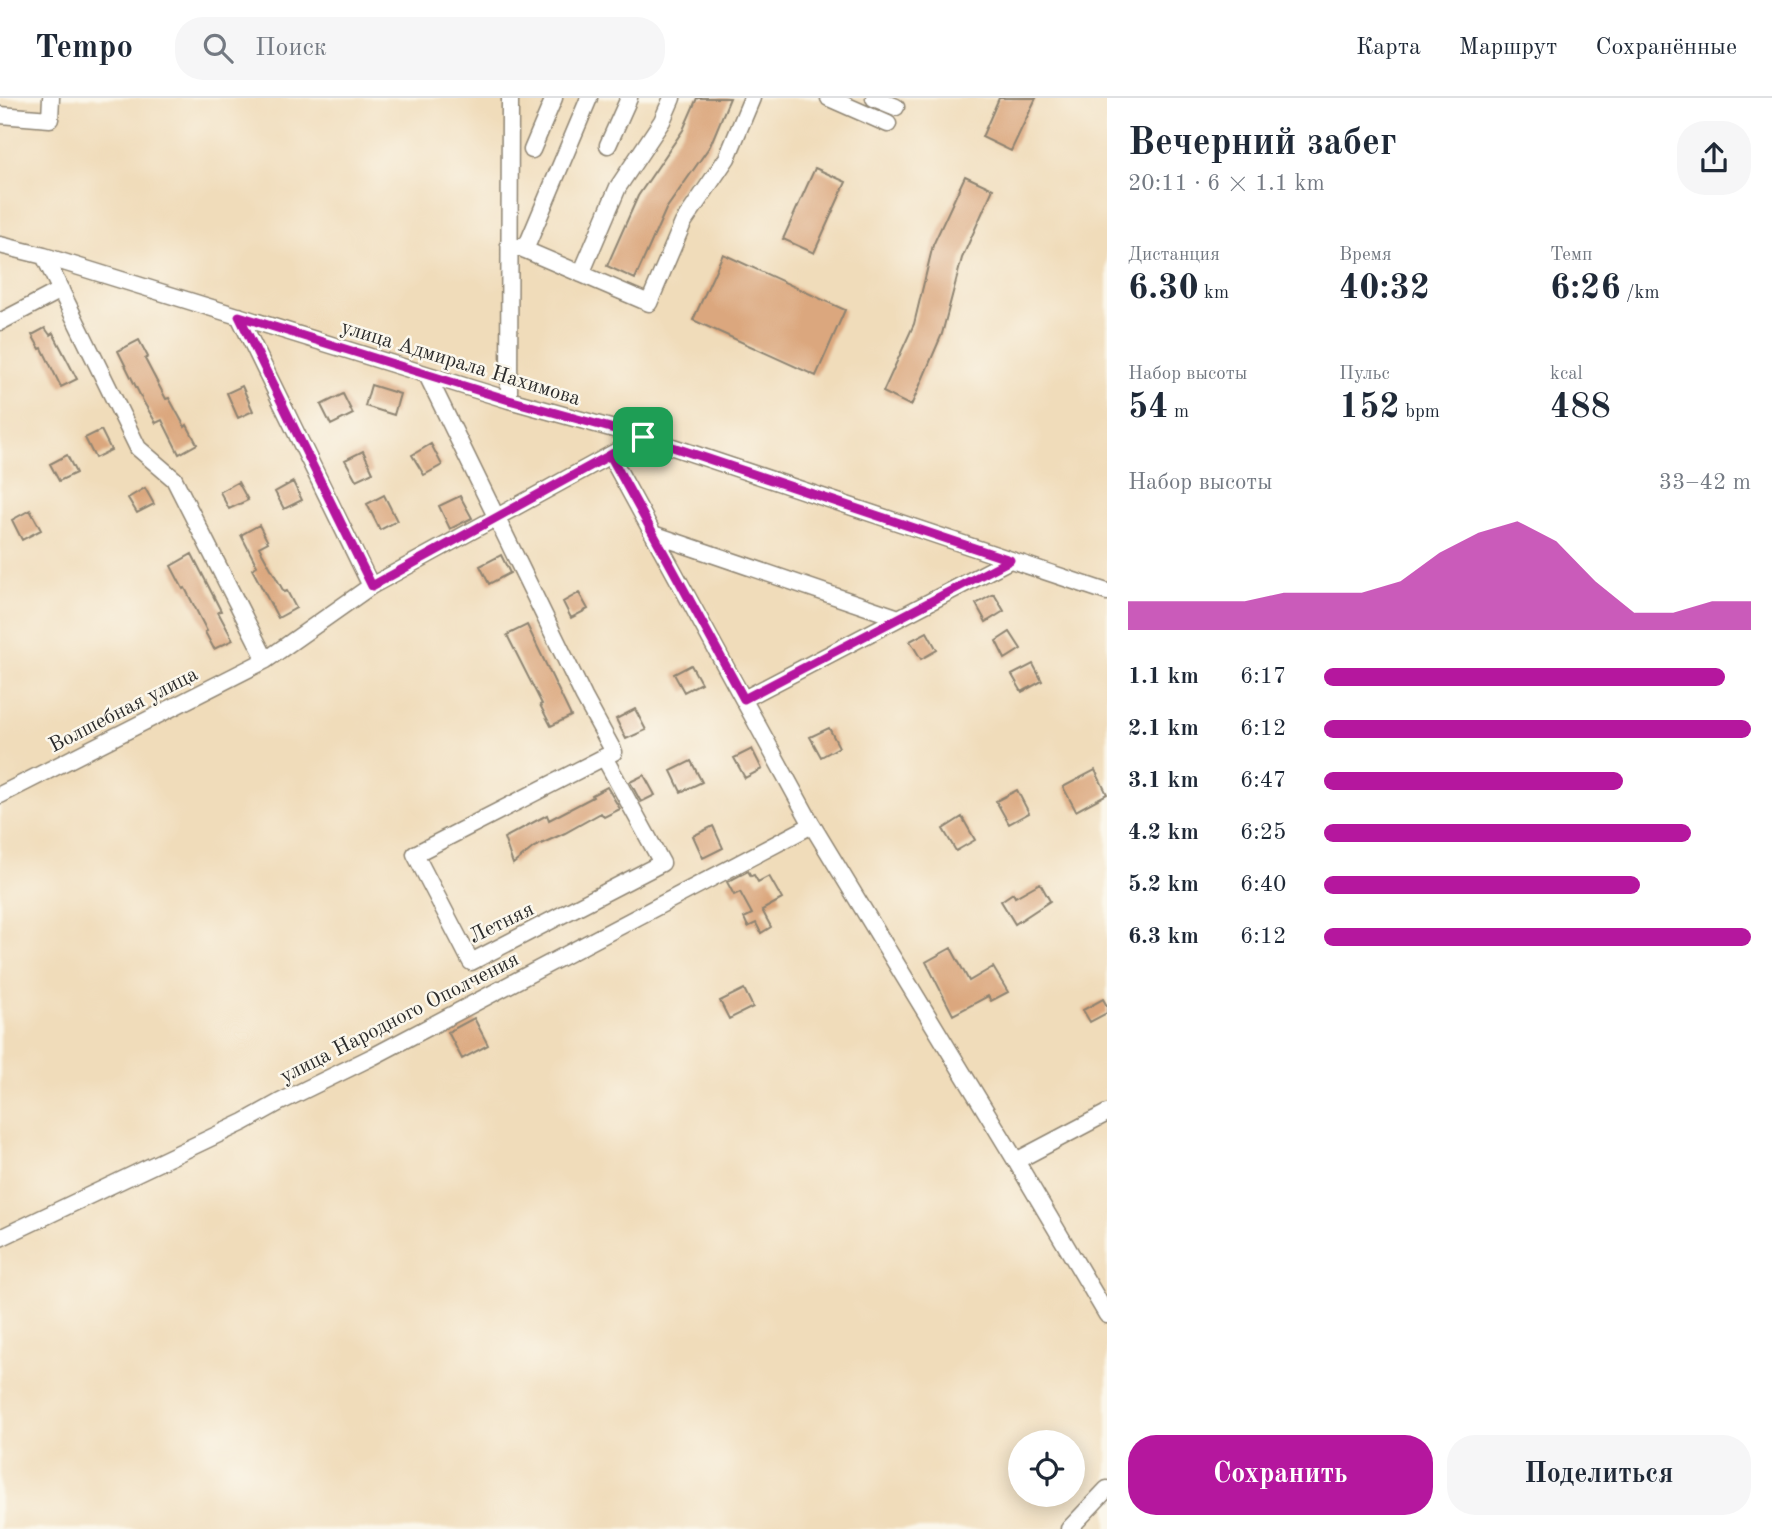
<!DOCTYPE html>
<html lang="ru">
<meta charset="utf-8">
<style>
:root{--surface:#fff;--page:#f6f6f7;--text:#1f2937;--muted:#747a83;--line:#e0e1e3;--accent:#b5179e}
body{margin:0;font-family:"Old Standard TT",serif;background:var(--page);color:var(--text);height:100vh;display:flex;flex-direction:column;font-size:26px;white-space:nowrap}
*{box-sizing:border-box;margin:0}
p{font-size:23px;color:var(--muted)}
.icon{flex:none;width:38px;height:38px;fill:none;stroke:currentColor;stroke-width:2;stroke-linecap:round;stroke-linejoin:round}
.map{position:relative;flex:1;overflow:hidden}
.panel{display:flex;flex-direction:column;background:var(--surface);width:665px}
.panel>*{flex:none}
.fabs{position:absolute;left:1008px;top:1332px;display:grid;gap:14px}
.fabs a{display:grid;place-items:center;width:77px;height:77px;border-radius:50%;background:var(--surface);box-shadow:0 4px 18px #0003;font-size:35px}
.pin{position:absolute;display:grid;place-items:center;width:60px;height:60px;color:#fff;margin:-30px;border-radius:14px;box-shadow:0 4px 10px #0006}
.round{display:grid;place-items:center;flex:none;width:74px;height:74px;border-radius:28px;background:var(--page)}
.summary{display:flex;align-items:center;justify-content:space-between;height:119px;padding:0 21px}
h1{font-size:38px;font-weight:600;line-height:52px}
.stats{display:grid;grid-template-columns:repeat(3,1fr);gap:10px;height:119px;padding:7px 21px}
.stats div{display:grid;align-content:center}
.stats b{font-size:35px;font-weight:600}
.stats small{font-size:19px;font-weight:400}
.stats p{font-size:19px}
.chart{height:196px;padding:14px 21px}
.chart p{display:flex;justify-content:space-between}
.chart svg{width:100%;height:126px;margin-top:7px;fill:var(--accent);opacity:.7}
.button{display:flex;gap:14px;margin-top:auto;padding:14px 21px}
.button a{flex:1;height:80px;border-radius:28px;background:var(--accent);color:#fff;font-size:28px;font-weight:600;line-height:80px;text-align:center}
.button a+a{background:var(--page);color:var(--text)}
ul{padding:0 21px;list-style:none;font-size:23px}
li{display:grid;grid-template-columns:112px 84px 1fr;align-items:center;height:52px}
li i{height:18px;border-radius:9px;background:var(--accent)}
header{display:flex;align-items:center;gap:42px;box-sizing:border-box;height:98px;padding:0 35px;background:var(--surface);border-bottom:2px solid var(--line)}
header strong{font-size:33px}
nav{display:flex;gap:38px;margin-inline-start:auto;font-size:24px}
.search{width:490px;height:63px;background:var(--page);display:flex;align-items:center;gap:18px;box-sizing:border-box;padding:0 24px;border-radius:28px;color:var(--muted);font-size:26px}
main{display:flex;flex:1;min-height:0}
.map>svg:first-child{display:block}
.building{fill:#dba77e}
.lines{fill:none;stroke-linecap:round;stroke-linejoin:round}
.minor-casing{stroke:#8e8472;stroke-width:19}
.minor{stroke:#fff;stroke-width:16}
.route-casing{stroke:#fff;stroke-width:14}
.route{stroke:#b5179e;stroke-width:9}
.labels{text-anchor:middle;stroke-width:5;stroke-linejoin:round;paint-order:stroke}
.street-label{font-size:21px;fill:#2b2b2b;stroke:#fbf7ec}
</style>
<header>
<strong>Tempo</strong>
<div class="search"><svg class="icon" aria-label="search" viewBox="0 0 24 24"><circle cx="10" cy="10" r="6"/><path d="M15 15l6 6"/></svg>Поиск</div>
<nav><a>Карта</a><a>Маршрут</a><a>Сохранённые</a></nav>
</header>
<main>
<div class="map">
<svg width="1107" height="1431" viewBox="0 0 1107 1431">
<rect width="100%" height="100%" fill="#fbf7ec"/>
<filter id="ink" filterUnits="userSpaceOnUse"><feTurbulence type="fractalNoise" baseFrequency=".0143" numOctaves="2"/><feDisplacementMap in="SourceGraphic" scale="14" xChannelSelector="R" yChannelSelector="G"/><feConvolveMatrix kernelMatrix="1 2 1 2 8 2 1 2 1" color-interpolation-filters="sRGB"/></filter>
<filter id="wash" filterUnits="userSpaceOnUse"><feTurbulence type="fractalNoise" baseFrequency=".00686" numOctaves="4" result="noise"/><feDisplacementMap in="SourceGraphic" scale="28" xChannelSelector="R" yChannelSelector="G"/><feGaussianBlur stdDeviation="1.57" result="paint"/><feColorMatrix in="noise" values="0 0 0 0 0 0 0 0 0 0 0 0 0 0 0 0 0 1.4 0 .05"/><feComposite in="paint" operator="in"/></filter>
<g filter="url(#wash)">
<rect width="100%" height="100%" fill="#f0dcba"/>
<g id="blocks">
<path class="building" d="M697 0H730L710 48 666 111 635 181 607 168 638 98 683 32Z
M999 0H1036L1011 53 982 39Z
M815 70 846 84 814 155 783 141Z
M965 78 993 91 962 160 942 236 911 308 883 294 914 226 933 147Z
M723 156 845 212 816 278 693 222Z
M45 230 50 237 53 235 77 281 61 289 42 250 40 251 32 237Z
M139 242 148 259 145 261 166 301 169 300 185 329 187 327 197 346 179 356 162 322 156 325 143 303 118 253Z
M371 287 400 296 394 317 365 308Z
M242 288 253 313 238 320 227 295Z
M343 296 353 316 331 327 321 307Z
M101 332 111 352 95 360 85 340Z
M431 346 442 367 424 377 412 357Z
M363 353 373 374 356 382 345 362Z
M67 357 76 375 59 383 50 366Z
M238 384 248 402 229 411 220 394Z
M293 384 302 402 284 411 275 394Z
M145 390 154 406 137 415 128 400Z
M384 397 397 423 380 432 367 406Z
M460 398 472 420 450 431 439 408Z
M30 412 41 432 22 442 12 422Z
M259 427 268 444 259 449 284 494 287 493 296 510 278 520 252 471 257 468 241 437Z
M192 456 221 513 218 514 233 542 214 551 205 534 207 533 185 490 183 491 171 468Z
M501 457 510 475 489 486 480 468Z
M579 495 588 511 571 520 563 504Z
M994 496 1004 513 986 524 976 506Z
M527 527 571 618 551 628 540 607 542 606 507 537Z
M927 534 937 552 921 561 910 543Z
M1010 534 1021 551 1005 561 996 543Z
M1033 566 1042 583 1022 594 1012 577Z
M691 567 701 585 684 594 674 576Z
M635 611 646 632 626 641 616 621Z
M829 630 839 649 821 659 810 639Z
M752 651 762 671 745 680 734 660Z
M691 663 702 684 681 694 671 673Z
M1095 672 1107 696 1076 713 1063 689Z
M644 677 655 697 641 704 630 684Z
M607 689 620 711 604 719 601 715 565 735 534 749 513 766 504 740 547 717 549 722 593 699 592 697Z
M1017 692 1029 715 1009 726 996 703Z
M962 719 975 742 956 753 943 731Z
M713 728 723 750 703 760 693 738Z
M748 773 751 778 754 777 758 784 769 778 782 801 762 812 771 829 761 835 756 825 748 829 744 820 752 816 740 794 734 797 727 784Z
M1040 785 1050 803 1015 826 1001 803 1013 795 1015 799Z
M951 850 969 883 993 869 1008 894 991 903 988 898 953 917 926 864Z
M744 891 753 909 729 921 720 903Z
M1103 901 1107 908V915L1090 924 1083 912Z
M474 920 488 947 462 961 448 934Z"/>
</g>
</g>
<g filter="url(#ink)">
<use href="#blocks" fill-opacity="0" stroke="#8e8472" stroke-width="2"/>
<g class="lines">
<defs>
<path id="minor" d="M829 0 888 26
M874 0 896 9
M0 17 50 21 51 0
M608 47 629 0
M532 52 554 0
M509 145 649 205 683 125 727 60 752 0
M0 147 44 158 509 302 643 339 1107 494
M525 152 589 0
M44 158 138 350 174 381 266 562
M581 176 618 89 662 23 672 0
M239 218 371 488
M0 224 61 192
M427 277 584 599 614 654 415 756 471 864 662 765 604 659
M509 302 510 0
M610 357 812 727 1016 1063 1107 1217
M653 436 899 520
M744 601 1010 462
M0 697 266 562 371 488 643 339
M1016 1063 1107 1015
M0 1140 244 1024 280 1004 372 959 812 727
M1069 1431 1107 1391"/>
</defs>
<use href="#minor" class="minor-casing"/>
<use href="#minor" class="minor"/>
</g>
</g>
<g class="lines" filter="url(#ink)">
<defs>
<path id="route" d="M643 339C552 389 462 439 372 488L239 218 509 302 643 339 610 357 744 601 1010 462 643 339"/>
</defs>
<use href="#route" class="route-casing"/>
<use href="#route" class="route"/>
</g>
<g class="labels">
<g class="street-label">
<text transform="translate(461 264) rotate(17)" y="7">улица Адмирала Нахимова</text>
<text transform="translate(123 611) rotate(-27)" y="7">Волшебная улица</text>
<text transform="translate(501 824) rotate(-26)" y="7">Летняя</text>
<text transform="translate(399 919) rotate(-27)" y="7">улица Народного Ополчения</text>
</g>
</g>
</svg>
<div class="fabs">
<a><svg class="icon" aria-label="locate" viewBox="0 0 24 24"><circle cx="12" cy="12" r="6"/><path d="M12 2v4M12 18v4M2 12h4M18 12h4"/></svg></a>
</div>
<div class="pin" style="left:643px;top:339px;background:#1e9e55"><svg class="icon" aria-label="arrive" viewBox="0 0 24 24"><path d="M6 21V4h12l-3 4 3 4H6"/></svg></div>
</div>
<section class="panel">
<div class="summary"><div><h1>Вечерний забег</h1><p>20:11 · 6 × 1.1 km</p></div><a class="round"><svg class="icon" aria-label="share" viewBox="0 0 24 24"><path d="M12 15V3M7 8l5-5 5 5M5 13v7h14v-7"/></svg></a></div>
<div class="stats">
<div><p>Дистанция</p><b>6.30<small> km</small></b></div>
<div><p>Время</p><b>40:32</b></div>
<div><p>Темп</p><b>6:26<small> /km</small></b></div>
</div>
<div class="stats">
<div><p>Набор высоты</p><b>54<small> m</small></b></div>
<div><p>Пульс</p><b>152<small> bpm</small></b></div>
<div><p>kcal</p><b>488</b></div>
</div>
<div class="chart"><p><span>Набор высоты</span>33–42 m</p>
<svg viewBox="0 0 160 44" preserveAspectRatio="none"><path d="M0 44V34L10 34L20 34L30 34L40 31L50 31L60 31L70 27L80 17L90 10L100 6L110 13L120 27L130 38L140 38L150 34L160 34V44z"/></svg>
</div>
<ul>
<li><b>1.1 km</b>6:17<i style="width:94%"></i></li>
<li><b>2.1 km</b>6:12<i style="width:100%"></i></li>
<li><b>3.1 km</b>6:47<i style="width:70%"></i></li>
<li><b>4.2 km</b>6:25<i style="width:86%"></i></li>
<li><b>5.2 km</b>6:40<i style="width:74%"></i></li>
<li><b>6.3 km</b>6:12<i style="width:100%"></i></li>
</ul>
<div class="button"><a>Сохранить</a><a>Поделиться</a></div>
</section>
</main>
